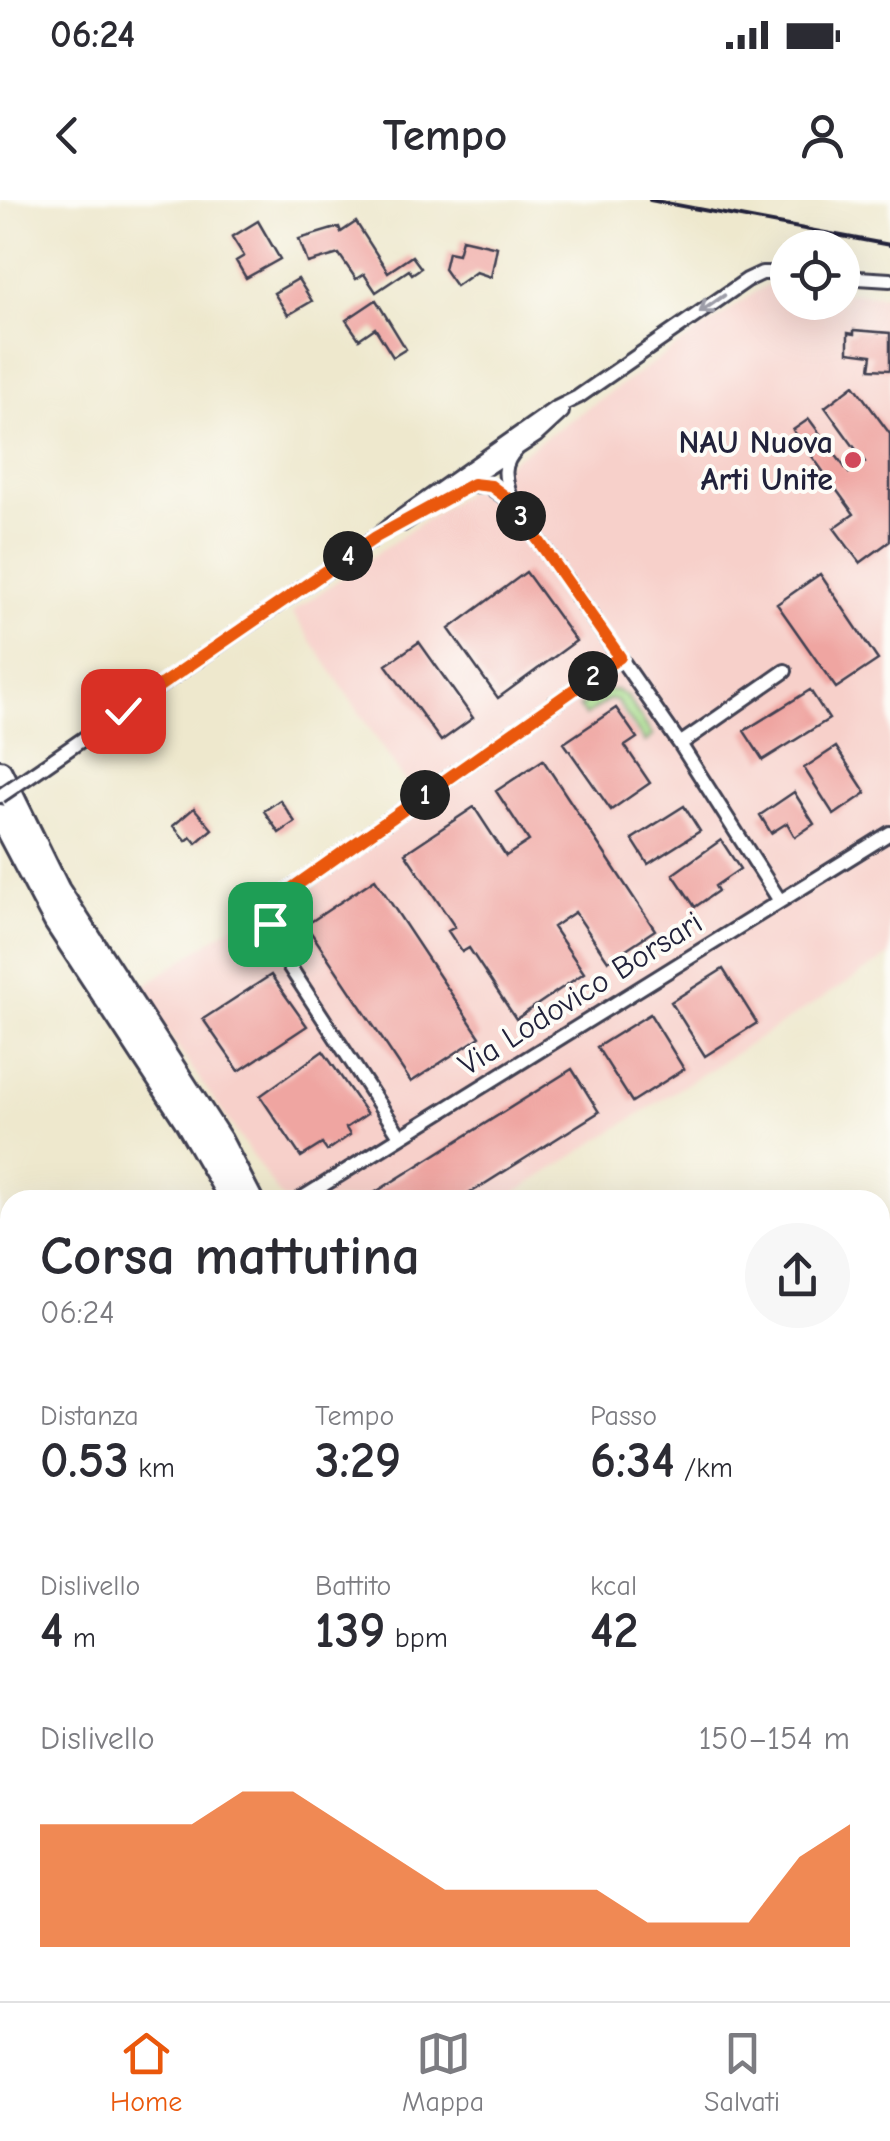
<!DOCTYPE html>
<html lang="it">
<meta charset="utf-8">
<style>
:root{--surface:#fff;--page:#f7f7f7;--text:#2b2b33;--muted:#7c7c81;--line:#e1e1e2;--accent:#ea580c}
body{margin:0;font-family:"Comic Neue",sans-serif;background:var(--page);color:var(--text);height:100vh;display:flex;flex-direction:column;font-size:38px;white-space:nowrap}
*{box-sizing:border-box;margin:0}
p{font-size:32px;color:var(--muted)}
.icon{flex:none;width:55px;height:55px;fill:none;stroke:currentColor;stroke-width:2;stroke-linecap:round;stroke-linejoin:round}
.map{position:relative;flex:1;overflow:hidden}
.drawer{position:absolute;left:0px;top:990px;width:890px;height:812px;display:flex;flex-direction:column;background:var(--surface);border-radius:30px 30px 0 0;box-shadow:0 10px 40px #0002}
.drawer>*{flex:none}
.tools{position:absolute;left:770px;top:30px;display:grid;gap:20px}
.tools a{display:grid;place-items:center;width:90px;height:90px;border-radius:50%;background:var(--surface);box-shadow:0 10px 40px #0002;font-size:50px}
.pin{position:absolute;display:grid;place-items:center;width:85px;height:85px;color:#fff;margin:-42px;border-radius:20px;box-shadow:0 5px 15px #0006}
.km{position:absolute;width:50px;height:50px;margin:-25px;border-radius:50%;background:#222;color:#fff;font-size:28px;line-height:50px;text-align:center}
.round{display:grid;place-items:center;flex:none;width:105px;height:105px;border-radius:52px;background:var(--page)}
.overview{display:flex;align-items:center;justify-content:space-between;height:170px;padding:0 40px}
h1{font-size:55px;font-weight:700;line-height:75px}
.figures{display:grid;grid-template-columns:repeat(3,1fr);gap:15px;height:170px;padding:10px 40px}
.figures div{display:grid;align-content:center}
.figures b{font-size:50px;font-weight:700}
.figures small{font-size:28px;font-weight:400}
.figures p{font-size:28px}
.chart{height:280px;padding:20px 40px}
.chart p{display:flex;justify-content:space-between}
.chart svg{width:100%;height:180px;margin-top:10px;fill:var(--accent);opacity:.7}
.status{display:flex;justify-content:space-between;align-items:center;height:70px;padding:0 50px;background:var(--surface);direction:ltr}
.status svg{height:28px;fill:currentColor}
header{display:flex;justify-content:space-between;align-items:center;height:130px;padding:0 40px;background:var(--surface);font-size:45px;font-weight:700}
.menu{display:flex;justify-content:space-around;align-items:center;height:140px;border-top:2px solid var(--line);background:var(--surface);font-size:28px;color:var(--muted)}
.menu a{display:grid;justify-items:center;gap:5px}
.menu .on{color:var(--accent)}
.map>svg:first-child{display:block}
.built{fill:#f7d0ca}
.green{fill:#a7db8b;stroke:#647e63;stroke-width:2.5}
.building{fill:#efa5a1}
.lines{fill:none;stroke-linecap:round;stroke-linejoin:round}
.street-casing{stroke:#414051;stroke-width:18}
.secondary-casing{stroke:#414051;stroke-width:22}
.primary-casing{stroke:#414051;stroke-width:25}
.highway-casing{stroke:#414051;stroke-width:28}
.street{stroke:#fff;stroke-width:12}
.secondary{stroke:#fff;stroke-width:18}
.primary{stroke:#fff;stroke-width:20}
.highway{stroke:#fff;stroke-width:22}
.rail{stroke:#22223b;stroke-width:4}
.street-bridge-casing{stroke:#414051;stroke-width:18;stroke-linecap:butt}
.street-bridge{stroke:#fff;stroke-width:12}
.oneway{stroke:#9c9ca7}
.route-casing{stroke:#fff;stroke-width:20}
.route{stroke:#ea580c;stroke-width:12}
.poi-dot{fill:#d1495b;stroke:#fdfcf7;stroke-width:4}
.labels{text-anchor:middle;stroke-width:8;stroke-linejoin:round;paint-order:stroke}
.poi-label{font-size:32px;font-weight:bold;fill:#22223b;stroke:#fdfcf7;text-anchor:end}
.street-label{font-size:32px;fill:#22223b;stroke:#fdfcf7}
</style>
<div class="status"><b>06:24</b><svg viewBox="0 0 49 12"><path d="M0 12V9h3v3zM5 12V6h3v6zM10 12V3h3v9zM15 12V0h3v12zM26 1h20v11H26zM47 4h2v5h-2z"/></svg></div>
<header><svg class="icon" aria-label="back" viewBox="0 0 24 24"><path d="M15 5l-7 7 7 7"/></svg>Tempo<svg class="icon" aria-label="person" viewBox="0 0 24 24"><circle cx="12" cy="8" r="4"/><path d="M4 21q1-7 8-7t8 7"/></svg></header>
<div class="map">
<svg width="890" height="1801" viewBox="0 0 890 1801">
<rect width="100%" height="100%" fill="#fdfcf7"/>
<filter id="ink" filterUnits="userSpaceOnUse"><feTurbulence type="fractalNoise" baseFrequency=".01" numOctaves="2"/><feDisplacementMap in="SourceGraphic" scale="20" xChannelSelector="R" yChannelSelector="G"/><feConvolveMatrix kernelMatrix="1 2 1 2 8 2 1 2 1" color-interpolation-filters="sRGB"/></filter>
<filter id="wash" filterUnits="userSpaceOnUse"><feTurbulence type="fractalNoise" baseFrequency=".0048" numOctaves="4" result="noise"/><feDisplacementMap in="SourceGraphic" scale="40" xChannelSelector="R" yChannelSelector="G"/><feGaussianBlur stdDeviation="2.25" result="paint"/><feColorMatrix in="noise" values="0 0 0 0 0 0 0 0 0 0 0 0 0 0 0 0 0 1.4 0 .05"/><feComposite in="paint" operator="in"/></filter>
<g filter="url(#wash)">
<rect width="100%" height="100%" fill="#eee8cd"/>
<path class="built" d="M766 85 787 87 788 102H842L843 92 890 96V755L504 1000H283L138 790 247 716 256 728 423 608 292 412Z
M890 1197V1801H332V1792H880V1202Z
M10 1518V1682L0 1629V1521Z
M243 1793V1801H37L35 1793Z"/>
<path class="green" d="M616 490 627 497 653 536 645 542 616 500H608L585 516 579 507 603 491Z"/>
<g id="blocks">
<path class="building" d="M258 21 280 59 246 78 236 61 244 56 232 37Z
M356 22 388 72 412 56 421 68 412 74 409 70 376 92 364 74 356 79 339 54 308 63 299 39 339 27 341 32Z
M462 39 497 47 491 77 476 72 456 86 444 69 448 52 458 54Z
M298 79 312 101 288 115 274 93Z
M376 100 406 149 393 157 375 128 359 139 346 120Z
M854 130 890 133V170L870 169 872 155 848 152V133L854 134Z
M854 185 890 234V341L860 363 834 328 854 314 793 230 809 219 849 273 865 262 825 207Z
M526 372 576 441 498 498 449 429Z
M820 374 878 460 836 488 777 404Z
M419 442 473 518 441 541 386 465Z
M810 490 829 519 763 560 744 531Z
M616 508 637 538 625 546 650 583 611 610 564 543Z
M836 547 866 593 834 615 804 568Z
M543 560 655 730 608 761 575 712 553 727 584 773 516 819 469 748 462 752 448 731 455 727 405 653 474 607 506 656 529 641 496 591Z
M794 592 814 624 795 637 787 623 771 633 760 615Z
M280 600 295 622 279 633 264 611Z
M684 606 700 631 648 664 632 639Z
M194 608 212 629 196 643 191 637 186 641 173 626Z
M721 640 740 669 715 686 718 691 695 707 673 674Z
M375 679 480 837 411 882 306 725Z
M723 769 757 823 705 856 671 802Z
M271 775 307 826 239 871 203 819Z
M650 814 684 869 632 902 597 847Z
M323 851 367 914 346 928 350 935 327 951 322 944 301 957 260 896Z
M572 869 599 912 459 1000H363Z"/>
</g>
</g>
<g filter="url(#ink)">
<use href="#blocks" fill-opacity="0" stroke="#414051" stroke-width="2.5"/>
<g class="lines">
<defs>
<path id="street" d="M842 77 890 80
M517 249C499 266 506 281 512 302L680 544 780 701
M465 286 487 285 512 302
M403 324 536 236 562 212
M680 544 785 471
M44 566 376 337 392 323 554 209 578 197 747 80 762 73H788
M400 936 280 752C269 730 266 713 284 694L620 457
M299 1000 890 633
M0 1699 10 1744
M0 1776 10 1771
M21 1792 22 1801"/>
<path id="secondary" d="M880 1611 890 1613"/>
<path id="primary" d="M0 1503 10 1505"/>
<path id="highway" d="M0 572 58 690 220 940 251 1000
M0 616 56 722 187 922 232 1000
M260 1792V1801
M319 1792V1801
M283 1801V1792
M300 1801V1792"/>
</defs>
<use href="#street" class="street-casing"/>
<use href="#secondary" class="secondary-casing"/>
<use href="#primary" class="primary-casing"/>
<use href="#highway" class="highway-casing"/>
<use href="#street" class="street"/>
<use href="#secondary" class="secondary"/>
<use href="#primary" class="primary"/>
<use href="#highway" class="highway"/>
<path class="rail" d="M650 0 890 45"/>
<defs>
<path id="street-bridge" d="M0 596 44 566"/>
</defs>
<use href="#street-bridge" class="street-bridge-casing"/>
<use href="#street-bridge" class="street-bridge"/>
</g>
<defs><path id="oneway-shaft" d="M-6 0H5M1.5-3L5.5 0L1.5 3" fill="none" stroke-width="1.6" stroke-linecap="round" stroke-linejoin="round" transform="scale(2.5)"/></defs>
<use class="oneway" href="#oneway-shaft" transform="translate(712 104) rotate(145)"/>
</g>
<g class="lines" filter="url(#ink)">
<defs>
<path id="route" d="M123 511 376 337 473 284 491 286 510 300 620 457 284 694 273 708 270 724"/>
</defs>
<use href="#route" class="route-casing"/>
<use href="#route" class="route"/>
</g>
<circle class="poi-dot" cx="853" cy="260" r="10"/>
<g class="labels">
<g class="poi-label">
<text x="833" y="253">NAU Nuova<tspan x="833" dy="37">Arti Unite</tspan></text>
</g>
<g class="street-label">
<text transform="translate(580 793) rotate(-32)" y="11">Via Lodovico Borsari</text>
</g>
</g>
</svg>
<div class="tools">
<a><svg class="icon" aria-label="locate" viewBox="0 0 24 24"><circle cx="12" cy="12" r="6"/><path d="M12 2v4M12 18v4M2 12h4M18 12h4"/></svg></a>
</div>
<div class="pin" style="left:270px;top:724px;background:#1e9e55"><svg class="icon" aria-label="arrive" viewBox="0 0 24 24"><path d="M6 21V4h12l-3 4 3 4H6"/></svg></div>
<div class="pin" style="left:123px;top:511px;background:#d93025"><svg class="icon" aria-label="check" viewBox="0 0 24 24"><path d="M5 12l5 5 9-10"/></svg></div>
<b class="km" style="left:425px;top:595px">1</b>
<b class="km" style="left:593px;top:476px">2</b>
<b class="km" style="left:521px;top:316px">3</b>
<b class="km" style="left:348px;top:356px">4</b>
<section class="drawer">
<div class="overview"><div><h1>Corsa mattutina</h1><p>06:24</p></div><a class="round"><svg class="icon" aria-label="share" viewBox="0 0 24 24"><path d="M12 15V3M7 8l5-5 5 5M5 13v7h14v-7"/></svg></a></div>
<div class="figures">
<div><p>Distanza</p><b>0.53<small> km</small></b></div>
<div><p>Tempo</p><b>3:29</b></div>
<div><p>Passo</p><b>6:34<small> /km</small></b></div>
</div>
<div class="figures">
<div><p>Dislivello</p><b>4<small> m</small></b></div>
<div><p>Battito</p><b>139<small> bpm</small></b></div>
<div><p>kcal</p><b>42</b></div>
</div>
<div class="chart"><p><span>Dislivello</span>150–154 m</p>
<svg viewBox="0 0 160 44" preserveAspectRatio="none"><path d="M0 44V14L10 14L20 14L30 14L40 6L50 6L60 14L70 22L80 30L90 30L100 30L110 30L120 38L130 38L140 38L150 22L160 14V44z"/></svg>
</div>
</section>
</div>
<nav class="menu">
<a class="on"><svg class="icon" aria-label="home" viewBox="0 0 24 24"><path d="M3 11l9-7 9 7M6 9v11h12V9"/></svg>Home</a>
<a><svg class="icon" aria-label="map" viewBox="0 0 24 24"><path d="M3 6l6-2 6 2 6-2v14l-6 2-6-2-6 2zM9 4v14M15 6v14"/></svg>Mappa</a>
<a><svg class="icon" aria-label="saved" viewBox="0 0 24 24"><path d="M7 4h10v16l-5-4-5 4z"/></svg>Salvati</a>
</nav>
